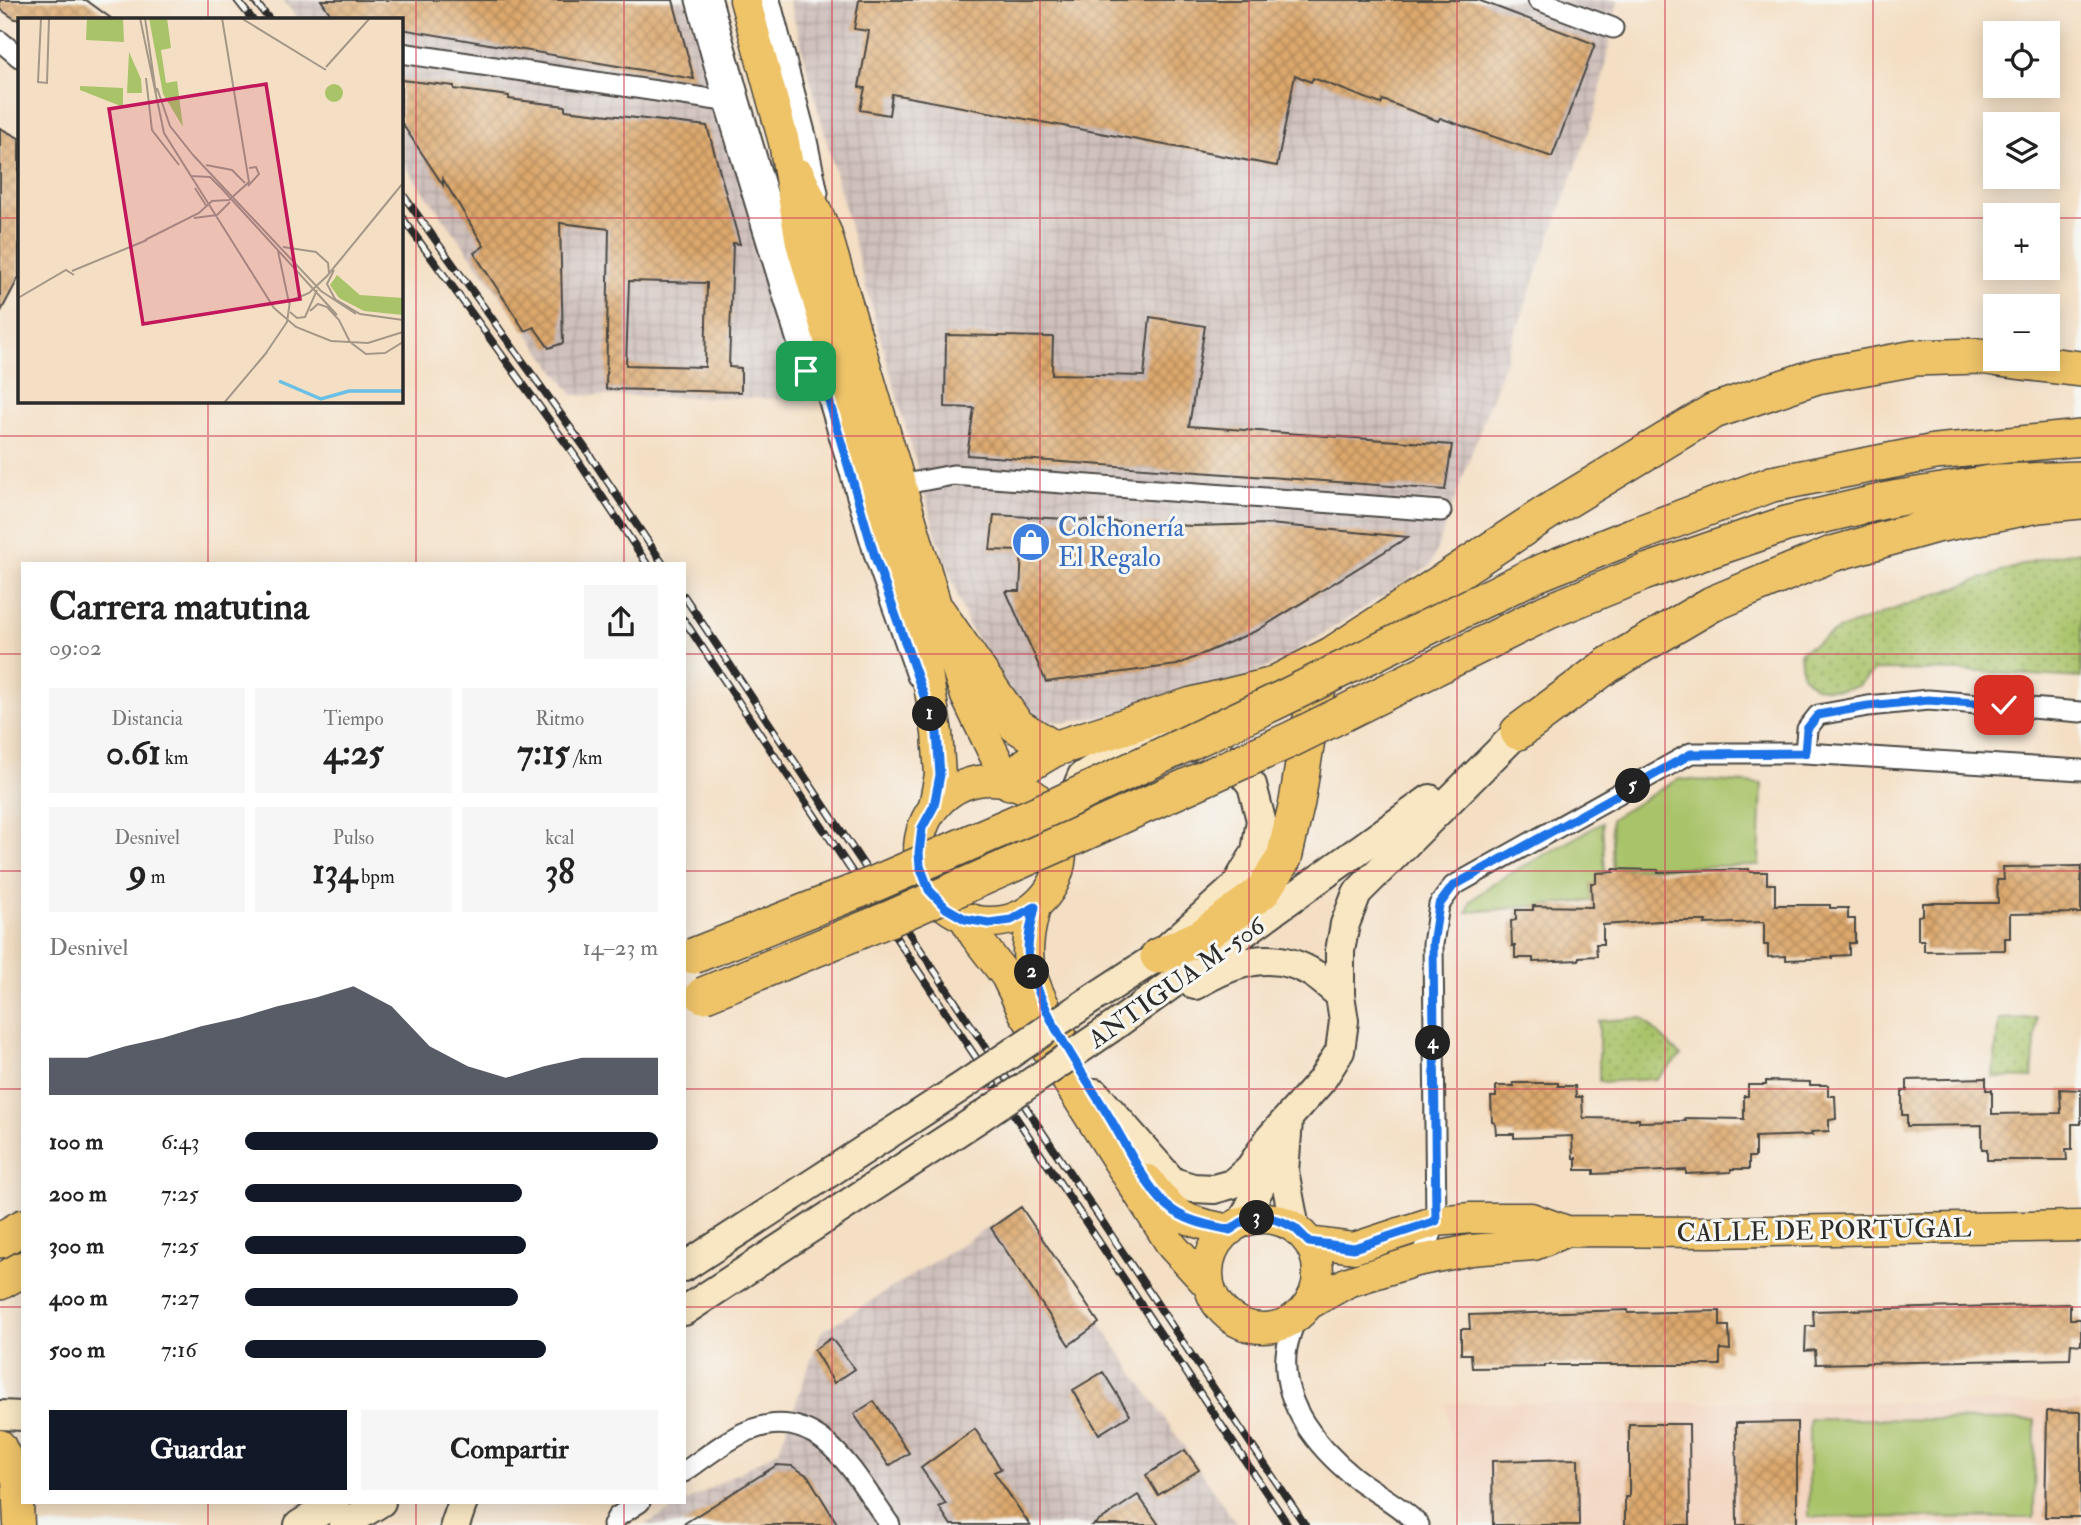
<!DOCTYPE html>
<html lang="es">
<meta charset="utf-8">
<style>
:root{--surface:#fff;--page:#f6f6f6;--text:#222;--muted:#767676;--accent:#111827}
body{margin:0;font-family:"IM FELL Double Pica",serif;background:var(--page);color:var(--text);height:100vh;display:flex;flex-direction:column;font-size:26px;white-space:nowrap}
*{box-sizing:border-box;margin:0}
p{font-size:23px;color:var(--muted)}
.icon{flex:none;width:38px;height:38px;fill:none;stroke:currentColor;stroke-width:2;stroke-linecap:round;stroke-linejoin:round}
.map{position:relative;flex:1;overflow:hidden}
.details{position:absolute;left:21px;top:562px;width:665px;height:942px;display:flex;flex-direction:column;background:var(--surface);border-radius:0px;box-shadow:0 4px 18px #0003}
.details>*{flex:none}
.buttons{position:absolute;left:1983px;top:21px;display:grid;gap:14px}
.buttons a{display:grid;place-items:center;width:77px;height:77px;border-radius:0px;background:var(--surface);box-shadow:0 4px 18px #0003;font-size:35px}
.pin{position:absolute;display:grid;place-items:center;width:60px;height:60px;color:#fff;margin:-30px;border-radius:14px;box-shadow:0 4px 10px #0006}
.km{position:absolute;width:35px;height:35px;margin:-18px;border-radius:50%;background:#222;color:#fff;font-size:19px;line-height:35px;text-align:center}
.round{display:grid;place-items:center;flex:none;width:74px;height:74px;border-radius:0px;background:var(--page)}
.headline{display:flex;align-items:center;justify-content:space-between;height:119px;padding:0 28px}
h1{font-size:38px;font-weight:700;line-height:52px}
.stats{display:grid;grid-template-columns:repeat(3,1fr);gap:10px;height:119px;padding:7px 28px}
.stats div{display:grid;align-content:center;border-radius:0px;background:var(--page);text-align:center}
.stats b{font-size:35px;font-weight:700}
.stats small{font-size:19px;font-weight:400}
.stats p{font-size:19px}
.chart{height:196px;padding:14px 28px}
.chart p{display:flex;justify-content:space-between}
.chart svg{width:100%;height:126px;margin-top:7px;fill:var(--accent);opacity:.7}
.action{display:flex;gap:14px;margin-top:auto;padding:14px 28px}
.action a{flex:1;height:80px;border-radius:0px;background:var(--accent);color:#fff;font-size:28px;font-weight:700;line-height:80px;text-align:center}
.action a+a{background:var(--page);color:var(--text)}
ul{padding:0 28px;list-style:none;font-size:23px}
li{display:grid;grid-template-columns:112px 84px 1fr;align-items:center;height:52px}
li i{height:18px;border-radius:9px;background:var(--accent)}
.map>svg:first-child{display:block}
.built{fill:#f3d4bf}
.industrial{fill:url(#industrial-grid)}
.green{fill:#a9c369;stroke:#6a774a;stroke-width:2}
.park{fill:url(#park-dots);stroke:#6a774a;stroke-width:2}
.building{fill:url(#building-cross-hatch);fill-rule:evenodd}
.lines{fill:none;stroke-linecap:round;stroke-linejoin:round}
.street-casing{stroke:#494642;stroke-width:23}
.secondary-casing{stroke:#494642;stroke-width:32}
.primary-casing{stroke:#494642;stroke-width:33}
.highway-casing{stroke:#494642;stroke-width:38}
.street{stroke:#fff;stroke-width:19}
.secondary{stroke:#f9e7c3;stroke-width:28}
.primary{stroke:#efc469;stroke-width:30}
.highway{stroke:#efc469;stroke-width:35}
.rail-casing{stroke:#2b2b2b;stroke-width:8}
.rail{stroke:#f6f6f2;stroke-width:5;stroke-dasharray:16;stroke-linecap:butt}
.secondary-bridge-casing{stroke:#494642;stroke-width:32;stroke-linecap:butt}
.highway-bridge-casing{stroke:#494642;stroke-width:38;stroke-linecap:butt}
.secondary-bridge{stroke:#f9e7c3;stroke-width:28}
.highway-bridge{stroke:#efc469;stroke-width:35}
.route-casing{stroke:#fff;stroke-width:14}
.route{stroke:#1a73e8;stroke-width:9}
.grid{fill:none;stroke:#d1495b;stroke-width:2;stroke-opacity:0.55}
.labels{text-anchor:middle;stroke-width:6;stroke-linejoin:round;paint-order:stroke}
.shop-label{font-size:26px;fill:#366cbe;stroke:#f6f6f2;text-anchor:start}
.street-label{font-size:26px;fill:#2b2b2b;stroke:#f6f6f2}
.inset-river{fill:none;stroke:#69bfe5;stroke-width:3.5}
.inset-road{fill:none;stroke:#a49787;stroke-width:2}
.view{fill:#c2185b;fill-opacity:0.15;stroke:#c2185b;stroke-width:3.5}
.inset-edge{fill:none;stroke:#2b2b2b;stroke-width:3.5}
</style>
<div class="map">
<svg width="2081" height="1525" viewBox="0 0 2081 1525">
<defs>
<pattern id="industrial-grid" width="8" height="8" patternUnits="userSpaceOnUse" patternTransform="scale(1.75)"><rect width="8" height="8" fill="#cfc0bb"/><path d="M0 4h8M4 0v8" fill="none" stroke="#b2a5a1"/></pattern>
<pattern id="park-dots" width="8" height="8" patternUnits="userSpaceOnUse" patternTransform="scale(1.75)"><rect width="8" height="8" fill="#a9c369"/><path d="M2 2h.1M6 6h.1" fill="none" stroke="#8a9f57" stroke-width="1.8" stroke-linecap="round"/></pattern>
<pattern id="building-cross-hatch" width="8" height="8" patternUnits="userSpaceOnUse" patternTransform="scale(1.75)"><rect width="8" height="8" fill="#dca86d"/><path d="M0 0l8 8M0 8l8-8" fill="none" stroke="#b3895a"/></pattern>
</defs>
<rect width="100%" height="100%" fill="#f6f6f2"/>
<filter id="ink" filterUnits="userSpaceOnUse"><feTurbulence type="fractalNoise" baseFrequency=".0143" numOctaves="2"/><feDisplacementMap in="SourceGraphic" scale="14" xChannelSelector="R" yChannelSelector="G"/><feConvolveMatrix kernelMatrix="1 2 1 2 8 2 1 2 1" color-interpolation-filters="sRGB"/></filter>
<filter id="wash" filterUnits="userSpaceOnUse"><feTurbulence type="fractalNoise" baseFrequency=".00686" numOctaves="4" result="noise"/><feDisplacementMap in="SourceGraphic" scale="28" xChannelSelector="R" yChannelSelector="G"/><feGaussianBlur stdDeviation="1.57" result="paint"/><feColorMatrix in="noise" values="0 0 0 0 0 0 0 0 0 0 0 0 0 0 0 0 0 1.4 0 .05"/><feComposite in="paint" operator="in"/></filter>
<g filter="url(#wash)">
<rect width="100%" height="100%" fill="#f4dfc4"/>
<path class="built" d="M2081 1402V1525H1468L1461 1511 1446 1403Z"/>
<path class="industrial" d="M283 0H685L806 399 573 395 401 160V19H298Z
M789 0H1618L1596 111 1431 565 1284 659 1191 703 1066 722 1028 719 968 625 936 534 866 287Z
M1021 1207 1237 1525H644L779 1450 821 1332Z"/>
<path class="green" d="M1678 779 1762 784 1759 865 1613 869 1611 819Z
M1602 823 1605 872 1597 873 1596 883 1591 884 1592 901 1467 912 1471 901 1492 884Z
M1809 1419 2035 1420 2034 1518 1809 1517Z"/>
<path class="park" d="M2081 551V678L1965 671 1875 670 1858 686 1841 690 1815 687 1802 675 1800 652 1838 630 1903 606 2039 559Z
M1642 1018 1681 1056 1656 1079 1599 1082V1021Z
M2037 1018 2032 1078 1993 1077 1999 1019Z"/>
<g id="blocks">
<path class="building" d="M0 0H86L112 19H15L0 9Z
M321 0H673L694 79 401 29V19L333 18Z
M859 0H1478L1595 44 1552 157 1440 118 1438 121 1383 100 1381 104 1313 78 1311 82 1295 75 1277 166 892 94 889 115 860 110 865 88 859 87 869 31 854 29Z
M401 80 454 86V89L509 96V99L565 106V110L707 126 740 244 733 243 729 367 741 368V392L606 389 609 229 560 223 563 343 549 348 534 327 525 331 474 253 484 246 443 179V185L401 122ZM629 281 707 283 705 367 626 365Z
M0 128 19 138V277L0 313Z
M1150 317 1205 326 1189 426 1452 445 1445 490 967 455 974 408 945 407 946 335 1053 337 1052 374 1144 376Z
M994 515 1192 526 1269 524 1408 537 1258 630 1177 665 1046 682 1006 591H1020L1022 551 990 550Z
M2081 866V913L2010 914V938H2005V950L1924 951V940H1918V916L1923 915V903H1998L1997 880H2004L2003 867Z
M1613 869 1658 870V872L1749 869 1750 872H1767V884H1775V905H1830V908H1848V919H1855V943H1849V955L1832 956V958L1786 960V956L1768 957V945H1764V922L1705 924 1706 921H1659L1603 925V944H1596L1597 956 1579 957V960L1533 962V958H1515V946H1512L1511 921 1516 920V910H1533V906L1592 907 1591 883H1596V873L1614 872Z
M1986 1078V1090H1992V1114L2061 1113 2060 1089 2081 1090V1124H2072V1149H2066L2067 1160H1987V1149H1982V1125L1907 1126V1115H1902V1091H1907V1080Z
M1766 1081 1810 1082V1085H1828V1096H1835L1836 1119 1829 1120V1131L1811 1132 1812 1135 1755 1137V1157H1749V1169H1731V1172L1686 1174V1170L1594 1174V1170H1576V1158H1573L1572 1136 1514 1138V1134H1496L1495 1123 1492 1122 1491 1097H1496V1086H1514L1513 1083H1558V1086H1575L1576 1097H1582L1583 1118 1639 1119V1122L1686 1121 1685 1118 1744 1119V1096H1748V1085H1766Z
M1021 1207 1099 1323 1069 1345 991 1228Z
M2070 1304V1319H2081V1345L2071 1344 2070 1359 1816 1364 1815 1350 1805 1351 1806 1326H1814L1813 1311Z
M1628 1310V1313L1720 1311V1326H1729L1730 1350 1720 1349V1365H1545V1367L1472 1368 1471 1354H1461V1329H1470L1469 1315Z
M831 1338 855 1369 834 1383 814 1350Z
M1103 1372 1130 1415 1099 1434 1073 1390Z
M874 1401 909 1453 889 1466 854 1414Z
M2047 1411 2081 1412V1517H2045Z
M1797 1422V1525H1737L1736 1423Z
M1629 1424H1689L1690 1525H1625V1497H1629Z
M975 1429 1001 1469 994 1472 1030 1525H951L939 1507 946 1504 921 1468Z
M1185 1450 1199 1470 1158 1495 1146 1475Z
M1578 1459 1579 1525H1493L1492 1461Z
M777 1465 792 1466 808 1476 838 1525H682Z
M1138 1495 1159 1525H1093Z"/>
</g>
</g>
<g filter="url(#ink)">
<use href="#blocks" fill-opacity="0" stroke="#494642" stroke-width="2"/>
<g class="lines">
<defs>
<path id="street" d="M696 0 724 101 806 371 824 384
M712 0 740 101 875 557 917 676
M770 0 806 136 818 193
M1538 0 1613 28
M0 41 19 57
M401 53 724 101
M900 485 953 475 1441 511
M1805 753 1807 729 1818 715 1868 706 1928 700 2081 712
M1416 1261 1429 1241 1436 1221 1433 944 1439 905 1453 886 1691 753H1805L2081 770
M1296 1318C1292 1330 1287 1342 1286 1355 1282 1405 1318 1448 1354 1477 1376 1494 1400 1505 1419 1525
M684 1472C703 1459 727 1439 748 1431 820 1401 855 1476 890 1525
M613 1525 617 1517 640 1502"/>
<path id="secondary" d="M1061 839 1069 807 1082 776 1112 757 1164 745 1202 747 1233 761 1252 785 1261 820 1256 852 1235 887 1158 956 1092 999
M1195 985C1233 962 1273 948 1314 974 1323 980 1331 988 1340 995
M1111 1028 1430 799
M1095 1093 1173 1182 1193 1188 1214 1189 1232 1184 1250 1168 1270 1138 1321 1081 1340 1051 1344 1021 1340 995V951L1345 924 1357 893 1518 732
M1288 1121 1284 1171 1295 1228
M1242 1222 1263 1181 1269 1148
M684 1267 958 1089
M684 1311 979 1118
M0 1415 23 1416
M299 1525 336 1502
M344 1525 381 1502
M455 1525 463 1502"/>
<path id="primary" d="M745 0 784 142 801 243 876 499 923 649 937 733 940 775 934 806
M799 174 826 232 938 612 966 696 1007 781
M919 851a71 71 0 1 1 142 0a71 71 0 1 1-142 0Z
M1035 907C1031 925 1026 945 1029 963 1034 990 1049 1015 1063 1039
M965 919 975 936 1006 976 1024 1013 1172 1246 1209 1286
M1148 1180C1175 1218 1185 1221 1230 1230
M1208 1273a55 55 0 1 1 110 0a55 55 0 1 1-110 0Z
M1309 1242 1354 1248 1436 1221 1471 1218H1531L1567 1231 1709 1232 2081 1226
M1311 1303 1348 1282 1416 1261 1471 1250 1534 1245 1567 1231
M0 1445 17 1479 19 1525"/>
<path id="highway" d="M1999 359 2081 369
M1632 536 1772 484 1935 452 2081 438
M1646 572 1786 524 1893 499 1997 482 2081 479
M938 612 1016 725 1054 749
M1518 732 1608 665 1712 604 1832 554 1936 525 2038 505 2081 501
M1010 782 1027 765 1054 749 1192 705 1270 686 1331 655 1554 508 1714 411 1817 376 1915 358 1978 356 1995 358
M1158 956 1201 937 1262 892 1284 858 1297 802 1309 727 1319 684 1330 658
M0 1240 23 1227
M0 1282 23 1269"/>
</defs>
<use href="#street" class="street-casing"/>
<use href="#secondary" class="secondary-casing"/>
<use href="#primary" class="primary-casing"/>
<use href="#highway" class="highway-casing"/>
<use href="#street" class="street"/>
<use href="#secondary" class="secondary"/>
<use href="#primary" class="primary"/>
<use href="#highway" class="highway"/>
<defs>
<path id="rail" d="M237 0 252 19
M254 0 269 19
M401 192 585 448 663 564
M401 216 573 453 647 564
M684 596 1305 1525
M684 620 1288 1525"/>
</defs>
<use href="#rail" class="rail-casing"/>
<use href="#rail" class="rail"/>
<defs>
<path id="secondary-bridge" d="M958 1089 1092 999
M979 1118 1111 1028"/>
<path id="highway-bridge" d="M693 956 872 885 1059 804 1279 700 1534 575 1632 536
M703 995 889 919 1068 840 1292 739 1547 612 1646 572"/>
</defs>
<use href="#secondary-bridge" class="secondary-bridge-casing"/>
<use href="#highway-bridge" class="highway-bridge-casing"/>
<use href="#secondary-bridge" class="secondary-bridge"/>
<use href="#highway-bridge" class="highway-bridge"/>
</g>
</g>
<g class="lines" filter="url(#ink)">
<defs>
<path id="route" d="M806 371 824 384 875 557 937 733 940 775 934 806 922 828 919 853 920 866 929 890 946 908 965 919 989 923 1011 920 1035 907C1031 926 1025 947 1030 965 1043 1018 1083 1073 1111 1120 1126 1145 1145 1185 1166 1205 1184 1221 1207 1225 1230 1230L1242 1222 1256 1218H1270L1283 1222 1295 1228 1309 1242 1354 1248 1436 1221 1433 944 1439 905 1453 886 1691 754 1805 753 1807 729 1818 715 1868 706 1928 700 2004 705"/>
</defs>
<use href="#route" class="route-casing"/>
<use href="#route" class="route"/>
</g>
<path class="grid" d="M208 0V19M416 0V564M624 0V564M832 0V1525M1040 0V1525M1249 0V1525M1457 0V1525M1665 0V1525M1873 0V1525M0 218H19M401 218H1995M2048 218H2081M208 401V564M0 436H2081M0 654H23M684 654H2081M0 871H23M684 871H2081M0 1089H23M684 1089H2081M0 1307H23M684 1307H2081M208 1502V1525M416 1502V1525M624 1502V1525"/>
<defs>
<symbol id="shop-disc" viewBox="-11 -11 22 22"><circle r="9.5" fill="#3f7fe0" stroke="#f6f6f2"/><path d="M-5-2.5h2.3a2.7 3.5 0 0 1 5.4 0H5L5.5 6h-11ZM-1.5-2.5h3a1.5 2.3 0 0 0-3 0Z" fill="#fff"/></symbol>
</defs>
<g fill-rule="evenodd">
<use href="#shop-disc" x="1009" y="520" width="44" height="44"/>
</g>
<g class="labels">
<g class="shop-label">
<text x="1058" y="536">Colchonería<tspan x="1058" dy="30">El Regalo</tspan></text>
</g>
<g class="street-label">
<text transform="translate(1176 982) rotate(-35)" y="9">ANTIGUA M-506</text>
<text transform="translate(1824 1230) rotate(-1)" y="9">CALLE DE PORTUGAL</text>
</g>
</g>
<g transform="translate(18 18)">
<rect width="385" height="385" fill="#f4dfc4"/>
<path d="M69 0H105L106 24 68 22ZM307 75a9 9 0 1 1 18 0a9 9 0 1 1-18 0Z" fill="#a9c369"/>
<path d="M131 0H149L153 30 143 32 145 45 148 65 159 63 165 109 145 76ZM111 34 123 61 124 75H109ZM62 68 105 70V89L62 72ZM319 257 342 277 385 280V297L346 293 321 280 312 267Z" fill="#a9c369"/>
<path class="inset-river" d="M261 363 303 381 331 373H385"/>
<path class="inset-road" d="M23 0 20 64 29 65 31 0M122 0 146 115 256 290 278 309 313 323 350 325 385 314M127 0 138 75M223 0 308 52M308 49 352 0M128 60 134 112 161 147M139 70 152 108 175 137M175 137 303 273 338 296M188 147 214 152 227 165M172 158 192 159 204 171M230 168 241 156 238 149 231 150M177 170 189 189M204 171 319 297M176 200 199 197 212 184M127 222 181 195 194 183 211 182 231 164 204 0M265 229 298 234 310 245 311 255M260 233 271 285M316 252 309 266 317 281 342 296 385 302M54 253 129 222M0 280 48 252 56 257M292 293 300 286 309 289 321 302 332 324 348 336 367 335 385 324M272 294 279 300 287 299 299 272M248 335 269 304 272 283 291 275 309 258 385 165M206 385 249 334"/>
<path class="view" d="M248 66 282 281 125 306 91 91Z"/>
<rect width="385" height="385" class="inset-edge"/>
</g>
</svg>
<div class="buttons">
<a><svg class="icon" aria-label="locate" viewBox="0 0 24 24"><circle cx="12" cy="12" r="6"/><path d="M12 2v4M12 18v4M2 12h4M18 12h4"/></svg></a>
<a><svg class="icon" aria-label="layers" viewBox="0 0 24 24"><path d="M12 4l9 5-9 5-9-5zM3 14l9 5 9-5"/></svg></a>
<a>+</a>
<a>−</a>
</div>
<div class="pin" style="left:806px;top:371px;background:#1e9e55"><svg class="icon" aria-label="arrive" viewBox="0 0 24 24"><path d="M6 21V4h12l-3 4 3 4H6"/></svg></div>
<div class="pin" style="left:2004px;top:705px;background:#d93025"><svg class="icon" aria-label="check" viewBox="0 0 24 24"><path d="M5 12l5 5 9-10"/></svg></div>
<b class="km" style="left:930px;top:714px">1</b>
<b class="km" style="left:1032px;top:972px">2</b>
<b class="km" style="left:1257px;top:1218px">3</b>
<b class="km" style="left:1433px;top:1043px">4</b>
<b class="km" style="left:1633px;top:786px">5</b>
<section class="details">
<div class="headline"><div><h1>Carrera matutina</h1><p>09:02</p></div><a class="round"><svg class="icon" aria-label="share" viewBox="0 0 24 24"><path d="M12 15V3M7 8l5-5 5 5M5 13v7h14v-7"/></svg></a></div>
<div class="stats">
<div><p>Distancia</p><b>0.61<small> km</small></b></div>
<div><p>Tiempo</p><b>4:25</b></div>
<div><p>Ritmo</p><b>7:15<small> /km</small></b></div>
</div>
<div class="stats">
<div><p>Desnivel</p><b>9<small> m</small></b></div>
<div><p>Pulso</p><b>134<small> bpm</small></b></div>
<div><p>kcal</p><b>38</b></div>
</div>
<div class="chart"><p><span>Desnivel</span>14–23 m</p>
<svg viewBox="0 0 160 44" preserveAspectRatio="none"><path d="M0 44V31L10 31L20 27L30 24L40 20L50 17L60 13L70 10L80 6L90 13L100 27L110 34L120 38L130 34L140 31L150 31L160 31V44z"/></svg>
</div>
<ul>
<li><b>100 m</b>6:43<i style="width:100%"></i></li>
<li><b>200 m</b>7:25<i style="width:67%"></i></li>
<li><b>300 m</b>7:25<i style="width:68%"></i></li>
<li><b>400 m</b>7:27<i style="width:66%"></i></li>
<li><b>500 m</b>7:16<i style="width:73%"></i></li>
</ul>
<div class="action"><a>Guardar</a><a>Compartir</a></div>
</section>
</div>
